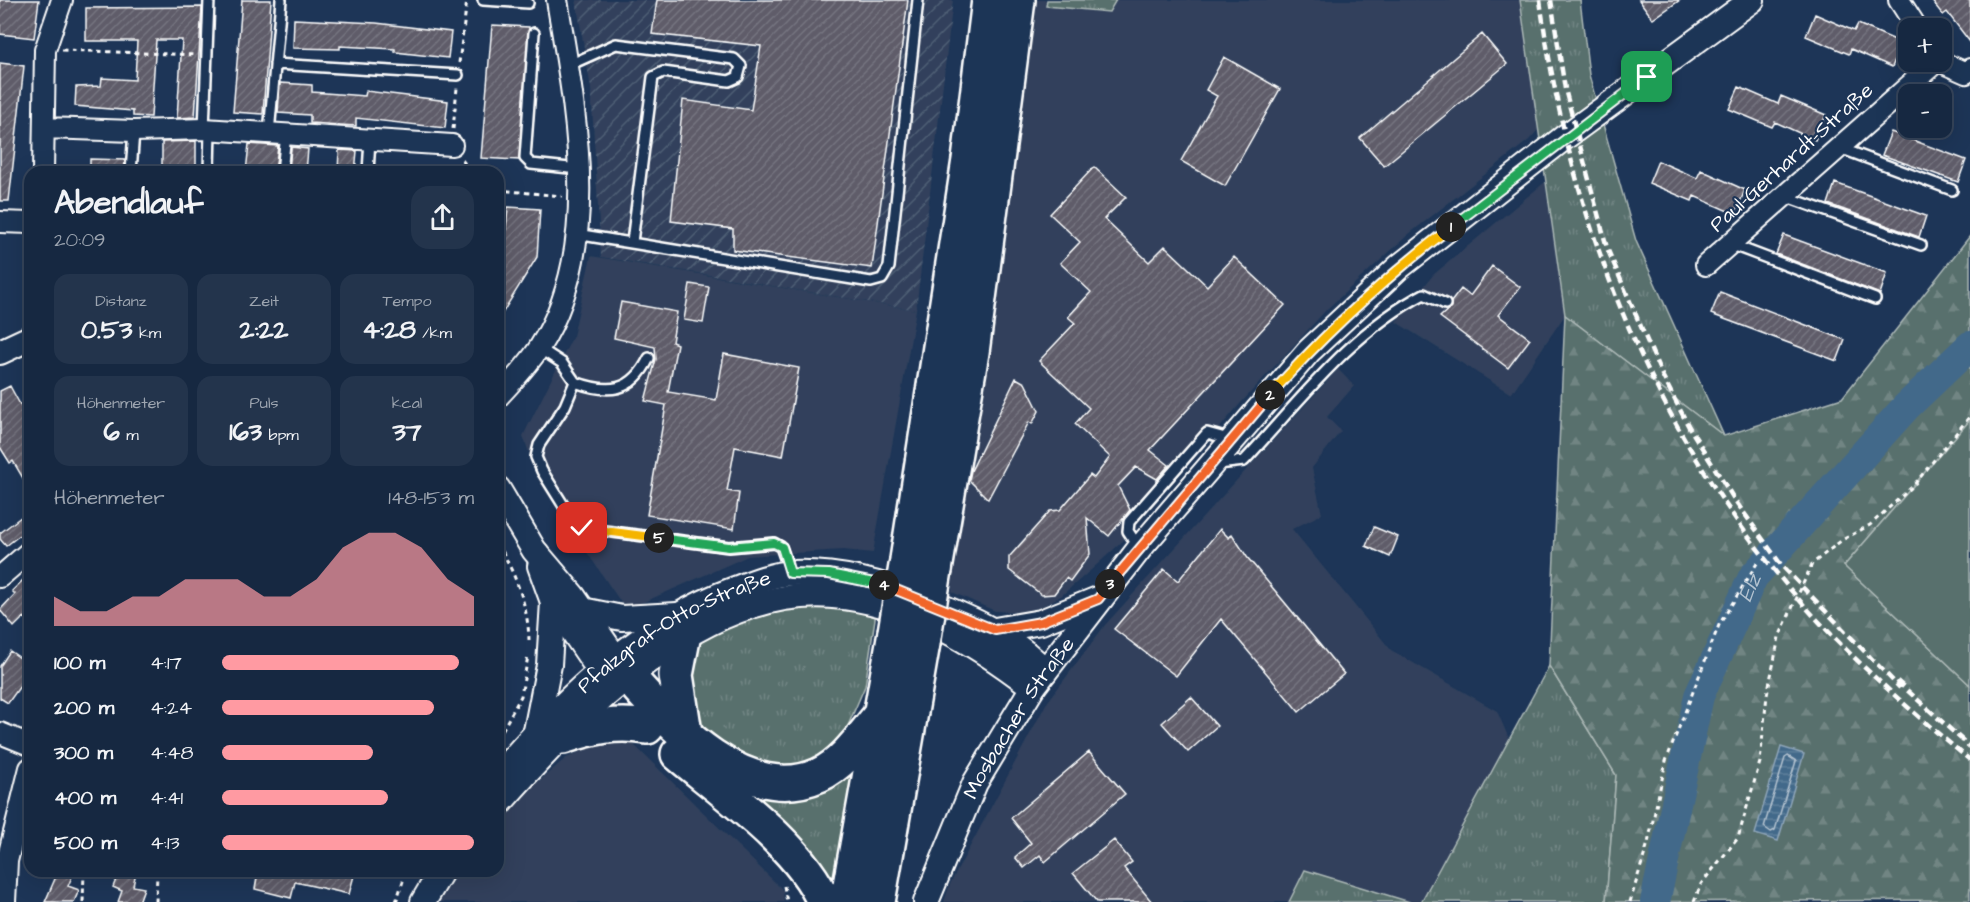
<!DOCTYPE html>
<html lang="de">
<meta charset="utf-8">
<style>
:root{--surface:#162841;--page:#23344c;--text:#f1f3f6;--muted:#9ea6b1;--line:#35445a;--accent:#ff9aa2}
body{margin:0;font-family:"Architects Daughter",sans-serif;background:var(--page);color:var(--text);height:100vh;display:flex;flex-direction:column;font-size:22px;white-space:nowrap}
*{box-sizing:border-box;margin:0}
p{font-size:20px;color:var(--muted)}
.icon{flex:none;width:33px;height:33px;fill:none;stroke:currentColor;stroke-width:2;stroke-linecap:round;stroke-linejoin:round}
.map{position:relative;flex:1;overflow:hidden}
.panel{position:absolute;left:24px;top:166px;width:480px;height:711px;display:flex;flex-direction:column;background:var(--surface);border-radius:18px;box-shadow:0 6px 24px #0002,0 0 0 2px var(--line)}
.panel>*{flex:none}
.buttons{position:absolute;left:1898px;top:18px;display:grid;gap:12px}
.buttons a{display:grid;place-items:center;width:54px;height:54px;border-radius:12px;background:var(--surface);box-shadow:0 6px 24px #0002,0 0 0 2px var(--line);font-size:30px}
.pin{position:absolute;display:grid;place-items:center;width:51px;height:51px;color:#fff;margin:-26px;border-radius:12px;box-shadow:0 3px 9px #0006}
.km{position:absolute;width:30px;height:30px;margin:-15px;border-radius:50%;background:#222;color:#fff;font-size:16px;line-height:30px;text-align:center}
.round{display:grid;place-items:center;flex:none;width:63px;height:63px;border-radius:18px;background:var(--page)}
.head{display:flex;align-items:center;justify-content:space-between;height:102px;padding:0 30px}
h1{font-size:33px;font-weight:800;line-height:45px}
.stats{display:grid;grid-template-columns:repeat(3,1fr);gap:9px;height:102px;padding:6px 30px}
.stats div{display:grid;align-content:center;border-radius:15px;background:var(--page);text-align:center}
.stats b{font-size:26px;font-weight:800}
.stats small{font-size:16px;font-weight:400}
.stats p{font-size:16px}
.chart{height:168px;padding:12px 30px}
.chart p{display:flex;justify-content:space-between}
.chart svg{width:100%;height:108px;margin-top:6px;fill:var(--accent);opacity:.7}
ul{padding:0 30px;list-style:none;font-size:20px}
li{display:grid;grid-template-columns:96px 72px 1fr;align-items:center;height:45px}
li i{height:15px;border-radius:8px;background:var(--accent)}
.map>svg:first-child{display:block}
.built{fill:#30415c}
.industrial{fill:url(#industrial-furrows)}
.grass{fill:url(#grass-tufts);stroke:#acb8b6;stroke-width:1.5}
.forest{fill:url(#forest-firs);stroke:#acb8b6;stroke-width:1.5}
.pitch{fill:#58706d;stroke:#acb8b6;stroke-width:1.5}
.water{fill:url(#water-rules);stroke:#8ea5b9;stroke-width:1.5}
.lines{fill:none;stroke-linecap:round;stroke-linejoin:round}
.shore{stroke:#b4c3d0;stroke-width:1.5}
.river{stroke:#43698a;stroke-width:30}
.building{fill:url(#building-hatch);stroke:#fff;stroke-width:1.5}
.service-casing{stroke:#fff;stroke-width:14}
.minor-casing{stroke:#fff;stroke-width:24}
.tertiary-casing{stroke:#fff;stroke-width:28}
.trunk-casing{stroke:#fff;stroke-width:38}
.path{stroke:#fff;stroke-width:3;stroke-dasharray:4.5 4.5;stroke-linecap:butt}
.service{stroke:#1d3557;stroke-width:9}
.minor{stroke:#1d3557;stroke-width:20}
.tertiary{stroke:#1d3557;stroke-width:24}
.trunk{stroke:#1d3557;stroke-width:33}
.rail{stroke:#fff;stroke-width:4.5;stroke-dasharray:9 4.5;stroke-linecap:butt}
.trunk-bridge-casing{stroke:#fff;stroke-width:38;stroke-linecap:butt}
.trunk-bridge{stroke:#1d3557;stroke-width:33}
.split-1-casing{stroke:#fff;stroke-width:12}
.split-2-casing{stroke:#fff;stroke-width:12}
.split-3-casing{stroke:#fff;stroke-width:12}
.split-4-casing{stroke:#fff;stroke-width:12}
.split-5-casing{stroke:#fff;stroke-width:12}
.split-6-casing{stroke:#fff;stroke-width:12}
.split-1{stroke:#22a559;stroke-width:8}
.split-2{stroke:#f5b400;stroke-width:8}
.split-3{stroke:#f0652b;stroke-width:8}
.split-4{stroke:#f0652b;stroke-width:8}
.split-5{stroke:#22a559;stroke-width:8}
.split-6{stroke:#f5b400;stroke-width:8}
.labels{text-anchor:middle;stroke-width:4.5;stroke-linejoin:round;paint-order:stroke}
.street-label{font-size:21px;fill:#fff;stroke:#1d3557}
.water-label{font-size:22px;font-style:italic;fill:#b4c3d0;stroke:#1d3557}
</style>
<div class="map">
<svg width="1970" height="902" viewBox="0 0 1970 902">
<defs>
<pattern id="industrial-furrows" width="10" height="10" patternUnits="userSpaceOnUse" patternTransform="scale(1.5)"><rect width="10" height="10" fill="#30415c"/><path d="M-1 1l2-2M0 10L10 0M9 11l2-2" fill="none" stroke="#4f5e74"/></pattern>
<pattern id="grass-tufts" width="24" height="20" patternUnits="userSpaceOnUse" patternTransform="scale(1.5)"><rect width="24" height="20" fill="#58706d"/><path d="M3 7l-1-3M5 7V3M7 7l1-3M15 17l-1-3M17 17v-4M19 17l1-3" fill="none" stroke="#718583"/></pattern>
<pattern id="forest-firs" width="22" height="20" patternUnits="userSpaceOnUse" patternTransform="scale(1.5)"><rect width="22" height="20" fill="#58706d"/><path d="M5 1l3.5 6h-7zM16 11l3.5 6h-7z" fill="#718583"/></pattern>
<pattern id="water-rules" width="6" height="5" patternUnits="userSpaceOnUse" patternTransform="scale(1.5)"><rect width="6" height="5" fill="#43698a"/><path d="M0 2.5h6" fill="none" stroke="#5f809c"/></pattern>
<pattern id="building-hatch" width="6" height="6" patternUnits="userSpaceOnUse" patternTransform="scale(1.5)"><rect width="6" height="6" fill="#5e5c69"/><path d="M-1 1l2-2M0 6l6-6M5 7l2-2" fill="none" stroke="#767480"/></pattern>
</defs>
<rect width="100%" height="100%" fill="#1d3557"/>
<filter id="ink" filterUnits="userSpaceOnUse"><feTurbulence type="fractalNoise" baseFrequency=".0167" numOctaves="2"/><feDisplacementMap in="SourceGraphic" scale="12" xChannelSelector="R" yChannelSelector="G"/><feConvolveMatrix kernelMatrix="1 2 1 2 8 2 1 2 1" color-interpolation-filters="sRGB"/></filter>
<g filter="url(#ink)">
<path class="built" d="M1032 0H1047L1046 6 1108 12 1116 0H1520L1538 130 1529 140 1409 234 1327 309 1240 404 1123 541 1091 570 1061 596 1039 608 1018 612 995 611 952 592V584Z
M1545 182 1565 315 1511 394 1396 322 1433 275Z
M591 256 916 310 873 553 843 550 748 556 626 610 540 483 523 436 573 336Z
M1338 369 1354 386 1327 417 1341 431 1312 468 1322 514 1292 529 1391 650 1497 711 1520 764 1423 902H1410L1305 870 1289 902H944L950 884 1046 704 1105 625Z
M605 740H629L783 890 784 902H439L458 872H498V822L521 796 566 758Z"/>
<path class="industrial" d="M576 0H953L916 310 601 257 591 89Z"/>
<path class="grass" d="M1047 0H1116L1109 12 1046 6Z
M1520 0H1580L1589 75 1636 241 1724 436 1565 315Z
M841 604 876 612 865 686 843 737 807 768 741 761 706 731 683 693 688 655 705 637 733 621 774 610Z
M1549 666 1616 775 1606 902H1421Z
M649 714 751 787 861 752 834 902Z
M1305 870 1410 902H1289Z"/>
<path class="forest" d="M1970 236V420L1844 566 1970 685V900L1606 902 1616 775 1549 666 1565 315 1724 436 1842 398Z"/>
<path class="pitch" d="M1970 420V685L1844 566Z"/>
<path class="water" d="M1781 747 1804 754 1778 841 1755 834Z"/>
<g class="lines">
<path class="shore" d="M1788 756 1796 761 1775 830 1771 832 1764 827 1785 758Z"/>
<path class="river" id="s1" d="M1655 902 1699 696 1753 577 1906 407 1970 346"/>
</g>
<path class="building" d="M0 0H39L34 38 0 34Z
M242 0H271L263 114 233 112Z
M657 0H908L872 268 733 250V229L671 221 683 100 751 110 761 46 652 34Z
M1639 0H1680L1653 19Z
M1931 0H1970V42L1947 12 1943 15Z
M202 7 195 117 177 118 182 40H156L151 117 133 116V111L75 106 76 87 101 86 102 78 135 80 137 41H86V8Z
M1815 14 1854 31 1858 24 1902 43 1892 67 1851 49 1849 54 1806 36Z
M294 19 376 23 451 32 448 58 395 52V49L340 46V49L293 48Z
M492 25 529 27 519 160 481 158Z
M1482 34 1507 64 1384 166 1360 138Z
M1224 57 1280 89 1225 186 1181 161 1217 96 1206 90Z
M0 63 24 66 9 201H0Z
M280 83 312 85V92L365 96 366 91 448 101 445 128 356 118V126L310 123V115L278 113Z
M1739 87 1778 104 1781 96 1826 115 1815 140 1775 122 1772 127 1729 109Z
M1891 132 1966 160 1958 182 1882 155Z
M196 141V172H162V142Z
M249 144 278 146 275 172H246Z
M291 147 308 149 306 172H289Z
M339 150 357 151 355 172H338Z
M90 159 125 160 124 172H90Z
M1658 161 1697 178 1701 170 1745 190 1735 214 1694 196 1692 201 1649 183Z
M1094 167 1126 197 1104 219 1149 262 1165 246 1207 286 1234 257 1285 305 1150 450 1169 465 1157 479 1136 467 1118 486 1130 510 1109 536 1087 518 1090 554 1070 581 1066 578 1054 594 1042 595 1009 570V557L1050 511 1060 510 1090 475 1094 478 1110 457 1075 424 1089 408 1039 361 1075 323 1068 317 1091 292 1060 263 1080 242 1050 214Z
M1835 183 1926 216 1919 237 1828 204Z
M508 207 540 209 537 257 498 320V261L503 264Z
M1784 235 1887 273 1880 294 1776 254Z
M1492 266 1520 287 1498 315 1530 339 1508 368 1440 317 1451 307V302L1461 289 1470 296Z
M690 284 709 287 703 323 684 320Z
M1720 292 1845 340 1837 361 1711 314Z
M621 302 677 312 672 342 677 344 668 392 716 400 724 354 799 368 783 456 735 447 727 491 739 493 734 529 647 515 666 405 645 401 656 359 655 347 614 338Z
M1016 378 1025 383 1039 411 1032 424 1029 422 988 499 969 480 971 471Z
M10 386 30 423V490L13 461 10 463 0 447V391Z
M30 510V527L6 546 0 539V533Z
M1374 527 1398 537 1390 557 1366 546Z
M1220 529 1229 538 1232 534 1247 557 1344 674 1299 712 1221 619 1176 676 1114 629 1164 569 1178 581Z
M30 573V623L24 617 14 627 0 610 15 594 12 591Z
M10 651 30 665V672L8 703 0 698V666Z
M1191 697 1217 726 1188 752 1162 723Z
M1089 752 1125 794 1045 862 1040 855 1024 868 1015 857 1031 843 1011 818Z
M1114 840 1132 862 1124 868 1152 902H1097L1073 873Z
M58 872H74L68 886 79 890 74 902H45Z
M119 872H136L133 886 144 888 139 902H118L122 891 113 887Z
M258 872H355L349 894 295 882 291 898 255 889Z"/>
<g class="lines">
<defs>
<path id="service" d="M483 0 528 3
M534 33 525 158 531 164 579 169
M275 64 458 75
M569 65 616 44 734 59 741 66 738 77 729 81 663 72 653 77 632 242
M204 129 209 0
M269 133 281 0
M1840 148 1952 190
M131 172 134 131
M209 172 210 129
M282 172 286 134
M368 172 370 140
M1784 196 1921 245
M576 234 871 282 882 279 889 267 918 0
M1730 244 1875 299
M539 348 562 363 575 382 565 406 539 445 536 457 542 471 575 524 582 528 729 547 774 543 781 547 790 572
M575 382C608 394 632 393 649 358
M1218 464 1244 461C1299 402 1351 332 1424 294L1445 304
M1138 546 1128 531 1129 522 1207 433 1229 439"/>
<path id="minor" d="M1899 0 1917 28
M1941 62 1966 73 1970 69
M45 128 134 131 204 129 452 145
M43 172 45 50 62 0
M0 222 30 223
M1706 265 1936 62
M498 397C512 382 528 365 539 348 604 248 575 109 557 0
M0 577 30 551
M0 733 30 745
M5 902 7 861 30 768"/>
<g id="tertiary">
<path d="M0 352 30 338"/>
<path d="M498 489 534 550 573 596 625 672"/>
<path d="M540 566 553 602 608 683"/>
<path d="M582 610 622 618 677 615"/>
<path d="M995 630 1041 622 1098 599"/>
<path d="M536 731 549 665 553 602"/>
<path id="s2" d="M498 776C562 700 640 624 735 589 753 582 773 574 792 573 838 571 882 583 925 600 970 618 1011 635 1045 671"/>
<path d="M498 805C578 714 702 585 833 596 908 602 975 642 1033 687"/>
<path d="M423 902 441 872"/>
<path id="s3" d="M926 902 975 783 1033 687 1140 548 1309 351 1399 267 1565 137 1752 0"/>
</g>
<path id="trunk" d="M907 560 969 160 989 0
M935 570 972 352 1018 0
M683 639 676 675 685 733
M628 676C671 726 747 807 819 775 844 764 864 734 881 714
M563 737C592 727 616 722 647 727
M678 754C723 792 802 847 824 902
M847 902 895 632
M878 902 923 643"/>
</defs>
<use href="#service" class="service-casing"/>
<use href="#minor" class="minor-casing"/>
<use href="#tertiary" class="tertiary-casing"/>
<use href="#trunk" class="trunk-casing"/>
<path class="path" d="M62 50 196 55
M459 63 467 0
M453 129 457 88
M462 160 472 172
M498 190 562 196
M498 543C515 575 528 604 529 640
M498 738 521 696 528 656
M784 886 787 902
M83 902 84 872
M156 902 157 872
M396 902 406 872
M1630 902 1648 843 1666 761 1719 625 1759 560
M1694 902 1701 884 1738 838 1760 762 1767 695 1779 637 1812 564 1842 540 1870 525 1913 486 1970 416"/>
<use href="#service" class="service"/>
<use href="#minor" class="minor"/>
<use href="#tertiary" class="tertiary"/>
<use href="#trunk" class="trunk"/>
<path class="rail" d="M1540 0C1568 209 1642 406 1775 571 1830 640 1902 704 1970 760
M1551 0 1565 89 1607 248 1661 373 1689 427 1734 499 1782 566 1900 688
M1897 681 1970 747"/>
<defs>
<path id="trunk-bridge" d="M895 632 907 560
M923 643 935 570"/>
</defs>
<use href="#trunk-bridge" class="trunk-bridge-casing"/>
<use href="#trunk-bridge" class="trunk-bridge"/>
</g>
</g>
<g class="lines" filter="url(#ink)">
<defs>
<path id="split-1" d="M1451 227 1647 77"/>
<path id="split-2" d="M1270 395C1325 333 1385 278 1451 227"/>
<path id="split-3" d="M1110 584 1270 395"/>
<path id="split-4" d="M884 585 995 630 1041 622 1098 599 1110 584"/>
<path id="split-5" d="M659 538 729 547 774 543 782 547 790 573 829 574 884 585"/>
<path id="split-6" d="M582 528 659 538"/>
</defs>
<use href="#split-1" class="split-1-casing"/>
<use href="#split-2" class="split-2-casing"/>
<use href="#split-3" class="split-3-casing"/>
<use href="#split-4" class="split-4-casing"/>
<use href="#split-5" class="split-5-casing"/>
<use href="#split-6" class="split-6-casing"/>
<use href="#split-1" class="split-1"/>
<use href="#split-2" class="split-2"/>
<use href="#split-3" class="split-3"/>
<use href="#split-4" class="split-4"/>
<use href="#split-5" class="split-5"/>
<use href="#split-6" class="split-6"/>
</g>
<g class="labels">
<g class="street-label">
<text transform="translate(1791 157) rotate(-42)" y="7">Paul-Gerhardt-Straße</text>
<text dy="7" stroke="none"><textPath href="#s2" startOffset="231">Pfalzgraf-Otto-Straße</textPath></text>
<text dy="7" stroke="none"><textPath href="#s3" startOffset="207">Mosbacher Straße</textPath></text>
</g>
<g class="water-label">
<text dy="8" stroke="none"><textPath href="#s1" startOffset="330">Elz</textPath></text>
</g>
</g>
</svg>
<div class="buttons">
<a>+</a>
<a>−</a>
</div>
<div class="pin" style="left:1647px;top:77px;background:#1e9e55"><svg class="icon" aria-label="arrive" viewBox="0 0 24 24"><path d="M6 21V4h12l-3 4 3 4H6"/></svg></div>
<div class="pin" style="left:582px;top:528px;background:#d93025"><svg class="icon" aria-label="check" viewBox="0 0 24 24"><path d="M5 12l5 5 9-10"/></svg></div>
<b class="km" style="left:1451px;top:227px">1</b>
<b class="km" style="left:1270px;top:395px">2</b>
<b class="km" style="left:1110px;top:584px">3</b>
<b class="km" style="left:884px;top:585px">4</b>
<b class="km" style="left:659px;top:538px">5</b>
<section class="panel">
<div class="head"><div><h1>Abendlauf</h1><p>20:09</p></div><a class="round"><svg class="icon" aria-label="share" viewBox="0 0 24 24"><path d="M12 15V3M7 8l5-5 5 5M5 13v7h14v-7"/></svg></a></div>
<div class="stats">
<div><p>Distanz</p><b>0.53<small> km</small></b></div>
<div><p>Zeit</p><b>2:22</b></div>
<div><p>Tempo</p><b>4:28<small> /km</small></b></div>
</div>
<div class="stats">
<div><p>Höhenmeter</p><b>6<small> m</small></b></div>
<div><p>Puls</p><b>163<small> bpm</small></b></div>
<div><p>kcal</p><b>37</b></div>
</div>
<div class="chart"><p><span>Höhenmeter</span>148–153 m</p>
<svg viewBox="0 0 160 44" preserveAspectRatio="none"><path d="M0 44V32L10 38L20 38L30 32L40 32L50 25L60 25L70 25L80 32L90 32L100 25L110 12L120 6L130 6L140 12L150 25L160 32V44z"/></svg>
</div>
<ul>
<li><b>100 m</b>4:17<i style="width:94%"></i></li>
<li><b>200 m</b>4:24<i style="width:84%"></i></li>
<li><b>300 m</b>4:48<i style="width:60%"></i></li>
<li><b>400 m</b>4:41<i style="width:66%"></i></li>
<li><b>500 m</b>4:13<i style="width:100%"></i></li>
</ul>
</section>
</div>
